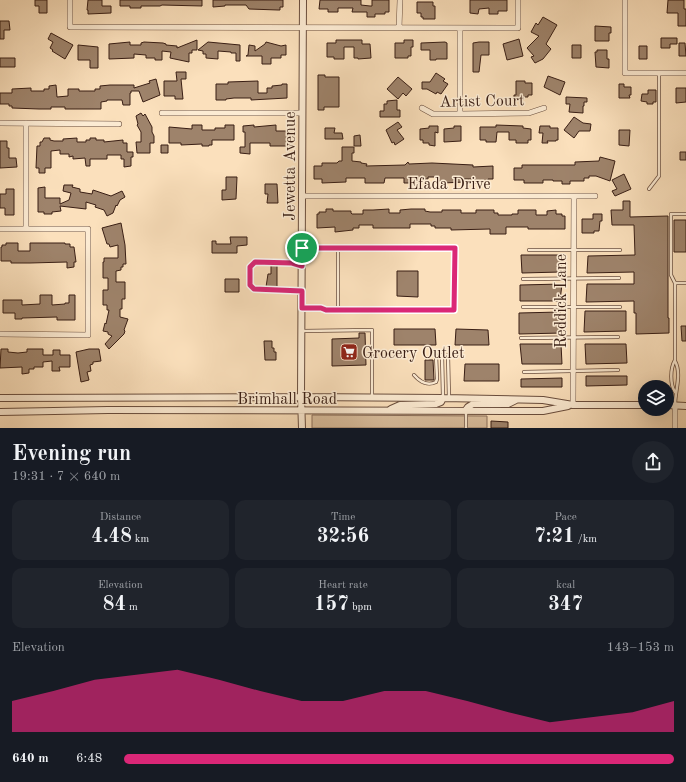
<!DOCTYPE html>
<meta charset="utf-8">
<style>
:root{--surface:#171b24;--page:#20242c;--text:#f1f3f6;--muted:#9ea1a6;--accent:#db2777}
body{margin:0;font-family:"Old Standard TT",serif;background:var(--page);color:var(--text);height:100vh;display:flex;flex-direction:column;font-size:15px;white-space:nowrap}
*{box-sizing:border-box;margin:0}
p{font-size:13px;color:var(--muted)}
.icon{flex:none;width:22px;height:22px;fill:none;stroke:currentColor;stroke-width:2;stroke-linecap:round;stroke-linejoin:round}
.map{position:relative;height:428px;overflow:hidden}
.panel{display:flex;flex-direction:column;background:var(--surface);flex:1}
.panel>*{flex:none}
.controls{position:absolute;left:638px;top:380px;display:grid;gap:8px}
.controls a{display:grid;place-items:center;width:36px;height:36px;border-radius:50%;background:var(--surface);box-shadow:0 4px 16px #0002;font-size:20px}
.pin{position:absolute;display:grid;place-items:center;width:34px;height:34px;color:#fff;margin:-17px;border:2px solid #fff;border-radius:50%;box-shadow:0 1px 4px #0007}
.round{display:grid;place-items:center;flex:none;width:42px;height:42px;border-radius:21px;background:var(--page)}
.summary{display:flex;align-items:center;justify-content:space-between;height:68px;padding:0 12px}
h1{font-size:22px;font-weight:800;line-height:30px}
.stats{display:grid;grid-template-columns:repeat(3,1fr);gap:6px;height:68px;padding:4px 12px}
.stats div{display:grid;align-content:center;border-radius:10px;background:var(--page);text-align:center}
.stats b{font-size:20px;font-weight:800}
.stats small{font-size:11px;font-weight:400}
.stats p{font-size:11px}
.chart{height:112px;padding:8px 12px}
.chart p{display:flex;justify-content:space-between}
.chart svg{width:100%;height:72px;margin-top:4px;fill:var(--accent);opacity:.7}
ul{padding:0 12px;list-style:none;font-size:13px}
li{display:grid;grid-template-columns:64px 48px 1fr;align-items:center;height:30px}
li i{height:10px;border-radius:5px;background:var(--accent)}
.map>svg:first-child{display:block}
.green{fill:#dabf9f;stroke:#8a6e5a}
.building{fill:#9e836b;stroke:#391e14}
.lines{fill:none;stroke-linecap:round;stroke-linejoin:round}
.service-casing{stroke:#6a4e3e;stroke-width:4}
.minor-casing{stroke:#6a4e3e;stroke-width:6}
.tertiary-casing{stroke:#6a4e3e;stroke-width:8}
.service{stroke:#fcebd3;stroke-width:2.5}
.minor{stroke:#fcebd3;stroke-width:5}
.tertiary{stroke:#fcebd3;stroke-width:6}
.route-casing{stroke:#fff;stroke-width:8}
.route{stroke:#db2777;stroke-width:5}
.labels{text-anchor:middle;stroke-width:3;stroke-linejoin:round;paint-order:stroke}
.street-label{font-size:16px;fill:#391e14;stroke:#fcebd3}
.poi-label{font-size:16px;fill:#391e14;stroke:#fcebd3;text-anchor:start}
</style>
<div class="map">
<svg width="686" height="428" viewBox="0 0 686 428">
<rect width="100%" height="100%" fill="#fbe0bc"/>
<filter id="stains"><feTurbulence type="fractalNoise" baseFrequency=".005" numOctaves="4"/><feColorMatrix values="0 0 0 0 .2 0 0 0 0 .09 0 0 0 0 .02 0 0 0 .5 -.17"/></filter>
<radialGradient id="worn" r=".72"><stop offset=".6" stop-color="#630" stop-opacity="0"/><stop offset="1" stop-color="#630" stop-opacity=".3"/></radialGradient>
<path class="green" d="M312 415 487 416V428H312Z"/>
<path class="building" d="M35 0H47V13H39V6H35Z
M88 0H102V6H111V13L88 14V10H87Z
M120 0H202V6L162 5 160 6H141V8H130V6H120Z
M213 0H283V7H280V10H278L249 9 246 5H225V6L213 7Z
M320 0H361V5L370 6H372V0H389V12H385V14H375V17H367V12H352L353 8H338V12H328V9H319Z
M470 0H507V11H498V14H489V8L479 9 478 14 470 13Z
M668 0H684V9H686V26H678V13H667Z
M417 2H433V6H435V19H423V17H421V13H417Z
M543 17 557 25 546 44 551 49 543 59 535 63 531 57 534 56 527 48 539 36 531 32 536 23 538 25Z
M0 21H9L10 30H4V39H0Z
M595 26 611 27V33H609V41H595Z
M51 33 73 45 65 59 52 51 53 50 50 48 53 42 48 39Z
M661 38H677V44H670V48H661Z
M519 39 523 56 507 60 503 44Z
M197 40V50H192V53H189V62L170 58 171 52 162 51V60H155V58H146V55L134 54V58L109 59V44L130 42V45H141V43L144 42 163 43 166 44V45L177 46V48Z
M336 40H362V44H370L371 58 358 59V58H354V47H344V59H334V57H327V43H336Z
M404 40H413V47H411V56H408V58H395V43H404Z
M208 42 240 45V61H236V53H231V52L218 51V59L206 58V54H203V51L198 50Z
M266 42 281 46 286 45V55H281V58H271V64H262V56H246L248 55 249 45 255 46V51L265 44Z
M445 42 447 43V59H436V60H430V50H421V43Z
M479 42H489V55H481L479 72H473V43Z
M679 43H685L686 56H679Z
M78 45 98 47V68H90V60H78Z
M572 45H581V58H572Z
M639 46H647V59H639Z
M597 50H607V59H609V68L596 67 595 52H597Z
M0 58H15V67H0Z
M176 72H186V79H181L183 99H175V96H164V81H177Z
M436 73 445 79 443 81 448 84 441 94 437 92 436 94 427 89H422V82H430Z
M318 75H325V77H339V107H324V110H318Z
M548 76 565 82 560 95 544 87Z
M398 77 412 89 406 96 403 93 398 99 387 89Z
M156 79 160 95 143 102 139 91H131V93H130V105H123L122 100H107V101L101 102V109H65V107H51V109H39L12 108V106H9V104H0V93H12V89L31 88V91H44V89H49V86L56 85 57 97 68 96V89H79V91H95V89H100V86L110 85H134V88L150 83 149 81Z
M258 81V93H267V88H272V86L282 85V84H287V98L251 100V98H234L226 99V100H216V84H228V82Z
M516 81H525V83H532V95H528V97H523V100H514V95H516Z
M619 84H624V87H631V95H629L630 98H619Z
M676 88H686V102L676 103Z
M648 90H656V102H653V104H647V102L641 101 642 94H648Z
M566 97 587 98V102H584V106H583V113L569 112 570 104H566Z
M397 100V110H400V117H380V111H384V104H387V101Z
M141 113 143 116 145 114 152 127V132L154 136V143H150V153H137L136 142H141V132L137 125 138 124 136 116Z
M574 117 583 123 591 124 590 131H579L574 138 564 130Z
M398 122 402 127 397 130 404 139 395 145 394 142 392 143 386 130Z
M192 125H202V130H215V128H225V125H234V140H212V145H209V146H202V144L181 145V143H169V127L192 129Z
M254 125V127L276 125V131H287V146H270V143H250V154L240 153V147H245V132H243V126Z
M496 125 523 126V128L531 129V140H528V143H516V140H509V132H497L496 142H486V140H480V127H496Z
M429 126H438V133L435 132V146L429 145V143H423V140H420V129L429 128Z
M454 126H461V141L444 142V129L454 128Z
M540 126H550V128H558V140H556V141H547L548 143H542L543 133H539Z
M325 128H335L334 133H342L343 139H325Z
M619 130H630L629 146 619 145Z
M360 135 361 146H354V136Z
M44 138H50V140L54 141H63V139L77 138V142H86V140H90V138H96V140H104V142L123 140V143H127V152H133V157H131V166L124 167V159H121V155H107V159H90V166H86L85 158 73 159V156L69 157V154H60V150L51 151V168H45V173H39V168H36L37 146H40V142H42Z
M0 141H7V148H9V158H16L17 167 0 168Z
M161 145H168V153H161Z
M342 147H354V153H352V161L361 162V163L367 164 366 166 405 165 408 162 409 164 432 163 473 165V167L493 166V179H488V181H481L482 183H474V179H464V182L443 183V181H437V177H428V179H422V183H404V178H385L384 183H365V178H346V182L322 183V179H314V166H322V163H337L339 161H342Z
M680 152H686V160H680Z
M600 157 615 161 610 181 596 176H589V178H584V181H570V184H562V181H553V180H543V183H524V180H514V168H522V165H575V162L599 161Z
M624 174 631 189 615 196 612 191 617 189 612 180Z
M226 177H237L236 199 222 200V190H226Z
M265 184H277L278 203H267L268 194H265Z
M64 185H73L72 187 80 189V192L92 194 93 190 111 196 122 191 125 197 120 200 117 206 116 205 113 213 107 216 104 210 95 207 96 205 86 202V209L60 206 61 211 52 212V214H44V212H38V188L45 187V198H60V204L69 200 71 193 63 191Z
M6 189H14V215H5V208H0V194H6Z
M623 201H630V217L668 216V318H669V333L636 334V313H634V301L586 302 587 284H634V272L587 273 588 256 635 255 634 225H612L611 210H623Z
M326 209H333V211H351V213L352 214H363V210H373L389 209V213H400V210L411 209H425V211L430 212H442V210H461V213H476V210H494V213H498V215H512V214H518V210H536V215H547V211L556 210V214H562V216H565V229H528V227H506V234H490V229L451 230V228H435V226H431V224H410V228H373V225H359V228H353V230L335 232V227L317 228V214H319V212H326Z
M593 214H602V221H600L599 231H594V233H582V219H593Z
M674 220H686V252H674Z
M121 223 125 245 126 264H123V267H121V270L116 271V282H125V299H122V309H120V317L128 319 124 330 125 331 124 334 109 349 105 344 112 336 108 334V332L103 331 105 323 106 324 109 310H107V305H103V290H108V278H103V262H104V258H118V245L110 247 109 244H107L102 228Z
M230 237H247V245L237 246V253H212V241H216V244H231Z
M6 243H18V251H30V243H65V244H70V247H74L76 262H74V267L67 268V262L30 263H11V261H1V247H2V245H6Z
M521 255H562L561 272 522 273Z
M271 265H277V287H266L268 274H271Z
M397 271H418V297L397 296Z
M225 279H239V292H225Z
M562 284 560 301H520V285Z
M40 295H52V305L65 304V303H69V295H75V320H57V317L22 318V319H15V313H3V300H22V305L40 304Z
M585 311H626V331L584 332Z
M560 312 562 333 519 334V313Z
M681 326H686V341H682Z
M394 329H435L436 345H394Z
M456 329 488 330 489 345H455Z
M359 333H365L366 365 332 366V339L359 338Z
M264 341H272V348H274V352H276V360H265Z
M520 344H561L562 364H522Z
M585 344H626L627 363 586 364Z
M1 349H8V352L18 353 27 352V349H43V355H53V350H60V355H70V367H59L60 371H52V361L43 362V367H34V369H29V373L22 374V367L0 368Z
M89 349H99L101 361 93 362V364L90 365 91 371 87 372 89 380 81 382 76 352Z
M425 360H433L434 380H425Z
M465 364H499V381H464Z
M586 376H627V385L586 386Z
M562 378V387H521V379Z
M491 421 508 422V428H491Z"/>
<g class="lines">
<defs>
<path id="service" d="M649 189 659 176V74
M686 214H671V275L675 283H686
M338 248V310
M529 250H620
M301 266 292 263 255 262 250 267V285L254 289 302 291
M523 279 619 278
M523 307H620
M302 308H321L326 310H454L455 248H303
M302 331 372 330V398
M521 338 618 337
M442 355 443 397
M448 355 449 398
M675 361C682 374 675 391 675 405
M524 372 618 370
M414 375C420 382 428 386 436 382L437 379 436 355
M675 392C670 384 670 369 675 360V283
M466 411V428"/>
<path id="minor" d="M70 0V27L518 28V0
M625 0V73H686
M399 28 400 0
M422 108 433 114H460L529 113 544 108
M162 113H302
M460 114V28
M0 123 119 124
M302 196H595
M0 229H88V335L0 334
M26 229V123
M573 405 574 196
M675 428V405"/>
<path id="tertiary" d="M0 398 301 397 443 398 543 400 573 405H645
M667 405 686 406
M391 409 400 405 436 404 441 402 443 398
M466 410 468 407 473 404H508L516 400
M0 412 108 410 543 411 568 406
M302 428 301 397 303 0"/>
</defs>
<use href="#service" class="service-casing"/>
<use href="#minor" class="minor-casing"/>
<use href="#tertiary" class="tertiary-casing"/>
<use href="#service" class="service"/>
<use href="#minor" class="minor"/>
<use href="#tertiary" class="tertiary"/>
</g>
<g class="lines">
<defs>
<path id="route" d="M302 248H455L454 310H326L321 308H302V291L254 289 250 285V267L255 262 292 263 302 266Z"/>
</defs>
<use href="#route" class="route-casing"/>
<use href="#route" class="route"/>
</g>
<defs>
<symbol id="supermarket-square" viewBox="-11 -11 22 22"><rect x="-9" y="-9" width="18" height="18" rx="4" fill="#8f2418" stroke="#fcebd3"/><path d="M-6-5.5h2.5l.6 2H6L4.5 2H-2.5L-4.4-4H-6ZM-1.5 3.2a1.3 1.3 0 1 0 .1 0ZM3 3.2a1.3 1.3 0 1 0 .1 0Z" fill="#fff"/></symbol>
</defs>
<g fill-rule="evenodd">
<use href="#supermarket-square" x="339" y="342" width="20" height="20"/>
</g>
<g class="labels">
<g class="street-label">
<text transform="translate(482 100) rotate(-1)" y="6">Artist Court</text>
<text transform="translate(289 166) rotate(-90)" y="6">Jewetta Avenue</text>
<text x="449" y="189">Efada Drive</text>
<text transform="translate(560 301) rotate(-90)" y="6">Reddick Lane</text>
<text x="287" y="404">Brimhall Road</text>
</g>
<g class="poi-label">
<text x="362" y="358">Grocery Outlet</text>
</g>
</g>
<rect width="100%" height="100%" filter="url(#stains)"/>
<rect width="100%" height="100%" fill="url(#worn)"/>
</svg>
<div class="controls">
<a><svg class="icon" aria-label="layers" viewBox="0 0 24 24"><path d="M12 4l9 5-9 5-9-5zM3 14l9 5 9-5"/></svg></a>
</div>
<div class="pin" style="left:302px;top:248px;background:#1e9e55"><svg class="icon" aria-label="arrive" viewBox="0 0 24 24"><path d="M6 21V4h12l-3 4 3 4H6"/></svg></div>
</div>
<section class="panel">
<div class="summary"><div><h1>Evening run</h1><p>19:31 · 7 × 640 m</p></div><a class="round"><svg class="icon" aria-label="share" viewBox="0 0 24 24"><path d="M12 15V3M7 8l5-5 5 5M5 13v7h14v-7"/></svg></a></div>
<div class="stats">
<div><p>Distance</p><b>4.48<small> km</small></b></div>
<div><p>Time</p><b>32:56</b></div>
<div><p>Pace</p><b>7:21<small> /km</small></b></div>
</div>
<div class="stats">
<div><p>Elevation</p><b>84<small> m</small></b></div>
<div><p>Heart rate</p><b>157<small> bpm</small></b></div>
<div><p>kcal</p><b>347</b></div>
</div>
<div class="chart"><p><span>Elevation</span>143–153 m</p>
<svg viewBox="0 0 160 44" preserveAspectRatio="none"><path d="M0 44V25L10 19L20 12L30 9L40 6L50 12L60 19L70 25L80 25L90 19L100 19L110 25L120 32L130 38L140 35L150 32L160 25V44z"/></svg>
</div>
<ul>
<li><b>640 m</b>6:48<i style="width:100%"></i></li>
</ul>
</section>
